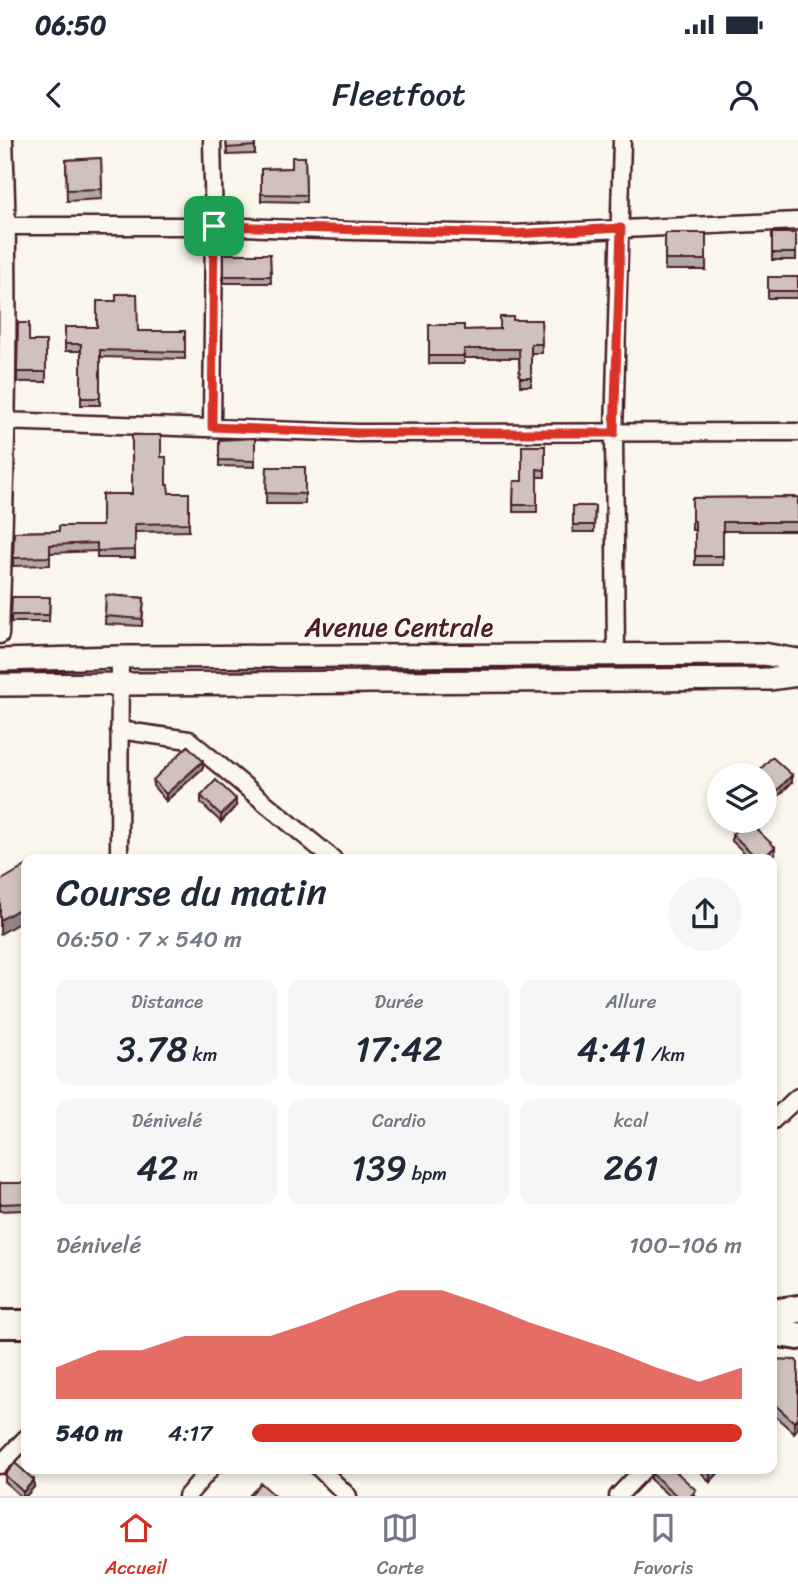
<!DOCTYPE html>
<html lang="fr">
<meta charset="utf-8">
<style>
:root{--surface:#fff;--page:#f6f6f7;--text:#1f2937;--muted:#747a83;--line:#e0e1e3;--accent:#d93025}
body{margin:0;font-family:Sriracha,sans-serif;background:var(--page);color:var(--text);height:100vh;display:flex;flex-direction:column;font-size:26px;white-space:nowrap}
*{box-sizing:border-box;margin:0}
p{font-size:23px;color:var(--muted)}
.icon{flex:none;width:38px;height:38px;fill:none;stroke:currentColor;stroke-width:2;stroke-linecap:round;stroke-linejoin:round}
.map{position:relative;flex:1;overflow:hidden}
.sheet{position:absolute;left:21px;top:714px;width:756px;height:620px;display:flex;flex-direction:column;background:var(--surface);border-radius:14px;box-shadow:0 4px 10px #0003}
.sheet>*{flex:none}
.buttons{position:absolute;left:707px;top:623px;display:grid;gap:14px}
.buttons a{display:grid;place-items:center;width:70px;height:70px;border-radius:50%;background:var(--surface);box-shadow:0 4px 10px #0003;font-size:35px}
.pin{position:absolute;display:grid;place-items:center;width:60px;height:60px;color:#fff;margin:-30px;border-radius:14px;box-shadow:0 4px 10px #0006}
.round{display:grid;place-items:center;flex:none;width:74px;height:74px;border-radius:37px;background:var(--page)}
.headline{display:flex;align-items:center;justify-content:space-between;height:119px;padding:0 35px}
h1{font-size:38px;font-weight:600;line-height:52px}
.stats{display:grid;grid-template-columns:repeat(3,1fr);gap:10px;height:119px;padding:7px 35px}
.stats div{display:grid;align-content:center;border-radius:14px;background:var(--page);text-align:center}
.stats b{font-size:35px;font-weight:600}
.stats small{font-size:19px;font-weight:400}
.stats p{font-size:19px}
.chart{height:196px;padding:14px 35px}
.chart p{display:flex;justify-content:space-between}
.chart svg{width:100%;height:126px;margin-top:7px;fill:var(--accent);opacity:.7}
ul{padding:0 35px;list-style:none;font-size:23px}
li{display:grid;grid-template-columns:112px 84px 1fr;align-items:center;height:52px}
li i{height:18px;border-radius:9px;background:var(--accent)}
.status{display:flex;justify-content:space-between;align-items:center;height:49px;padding:0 35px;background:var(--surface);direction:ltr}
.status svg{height:19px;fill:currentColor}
header{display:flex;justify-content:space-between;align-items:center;height:91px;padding:0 35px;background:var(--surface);font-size:32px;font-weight:600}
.tab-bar{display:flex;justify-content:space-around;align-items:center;height:98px;border-top:2px solid var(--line);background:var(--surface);font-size:19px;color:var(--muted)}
.tab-bar a{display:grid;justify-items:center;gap:4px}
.tab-bar .on{color:var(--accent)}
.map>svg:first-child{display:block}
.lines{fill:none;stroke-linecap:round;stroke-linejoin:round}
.minor-casing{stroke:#4a1f2b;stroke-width:21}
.tertiary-casing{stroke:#4a1f2b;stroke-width:26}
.primary-casing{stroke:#4a1f2b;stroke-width:32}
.minor{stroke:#fbf7ec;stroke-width:16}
.tertiary{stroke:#fbf7ec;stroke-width:21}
.primary{stroke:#fbf7ec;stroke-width:26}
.wall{fill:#b2a7a2;stroke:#4a1f2b;stroke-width:2}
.shaded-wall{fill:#918884;stroke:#4a1f2b;stroke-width:2}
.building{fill:#cfc2bc;stroke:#4a1f2b;stroke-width:2}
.route-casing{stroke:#fff;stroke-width:14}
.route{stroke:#d93025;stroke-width:9}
.labels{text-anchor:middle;stroke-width:5;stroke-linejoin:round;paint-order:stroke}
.street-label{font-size:26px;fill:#4a1f2b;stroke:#fbf7ec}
</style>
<div class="status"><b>06:50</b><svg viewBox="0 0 49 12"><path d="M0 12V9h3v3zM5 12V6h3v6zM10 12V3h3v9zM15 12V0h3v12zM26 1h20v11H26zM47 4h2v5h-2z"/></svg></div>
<header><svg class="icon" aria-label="back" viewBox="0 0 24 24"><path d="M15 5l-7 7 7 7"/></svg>Fleetfoot<svg class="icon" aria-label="person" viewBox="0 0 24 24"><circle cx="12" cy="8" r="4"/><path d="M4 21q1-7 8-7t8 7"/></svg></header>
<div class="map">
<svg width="798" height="1356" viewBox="0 0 798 1356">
<rect width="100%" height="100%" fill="#fbf7ec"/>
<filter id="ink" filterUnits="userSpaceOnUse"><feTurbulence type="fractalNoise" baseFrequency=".0143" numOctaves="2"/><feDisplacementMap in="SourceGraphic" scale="14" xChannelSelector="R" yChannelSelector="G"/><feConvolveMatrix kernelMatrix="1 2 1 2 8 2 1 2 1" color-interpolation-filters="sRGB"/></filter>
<g filter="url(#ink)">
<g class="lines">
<defs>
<path id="minor" d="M212 0 214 86 212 287
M0 86H214L351 91 513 94 798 81
M0 281 357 293 798 292
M0 495C6 330 11 165 4 0
M616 514 614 293 622 0
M119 590 189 600 333 719
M119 719 120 517
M772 981 798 957
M0 1325 26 1298
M319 1328 348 1356
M187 1356 211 1328
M618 1356 645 1328"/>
<path id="tertiary" d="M0 520 120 517 763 514 798 520
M0 545 769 539 798 535"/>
<path id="primary" d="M772 1173 798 1169
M0 1184H26
M772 1192 798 1196"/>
</defs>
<use href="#minor" class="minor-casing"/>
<use href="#tertiary" class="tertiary-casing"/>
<use href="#primary" class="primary-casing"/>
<use href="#minor" class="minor"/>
<use href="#tertiary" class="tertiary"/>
<use href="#primary" class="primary"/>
</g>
<path class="wall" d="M226 0H255V14L227 15Z
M305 17 306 62 261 61V29L292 28Z
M101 18 102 59 67 61 66 20Z
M665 93H706V130H665Z
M772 93H796V120H772Z
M224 114H270L271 143H224Z
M768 137H798V158H768Z
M513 180H541L542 213H531V246H520L519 218H464V224H429V185L464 190 500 189Z
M18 183 29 201H46V242H17Z
M65 187 138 191H185V219L100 217V265H81V211H65Z
M255 298V327L219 326V300Z
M545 306V337H537V372H513L514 341H522Z
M161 317 166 345 169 353H189V391L135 392V418H97V411L50 413V425L13 426 14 392 59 391 102 386 132 354Z
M267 327H305V364H266Z
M798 357V391H723V425H695V390H692V358Z
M573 366H595L594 392H573Z
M106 455 144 458 142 486 105 484Z
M12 457H50L49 482H11Z
M203 628 166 661 153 646V640Z
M765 635 792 642 774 661 765 652Z
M201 656 236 666 221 682 201 663Z
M732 694 775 714 769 719H751L732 701Z
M0 1043H26V1070L0 1071Z
M772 1219 798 1223 794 1293 772 1273Z
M697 1328H723L710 1342Z
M651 1333 696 1356H669L651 1340Z
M5 1335 34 1347 26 1356H20L5 1342Z"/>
<path class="shaded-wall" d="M203 621V628L166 661V654Z
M792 635V642L774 661V654Z
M236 659V666L221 682V675Z
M775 707V714L769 719H762Z
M26 765V779L0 794V780Z
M798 1277V1288L794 1293V1282Z
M716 1328H723L710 1342V1334Z
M34 1340V1347L26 1356H23V1352Z"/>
<path class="building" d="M226 0H255V6L227 8Z
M292 17H305L306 55 261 54V29L292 28Z
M101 18 102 49 67 50 66 20Z
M665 93H706V120H665Z
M772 93H796V113H772Z
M224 114H270L271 136H224Z
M768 137H798V151H768Z
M116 154H137L138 191H185V212L100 210V258H81V204H65V187H97V161H116Z
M500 177H513V180H541L542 204H531V238H520L519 209H464V216H429V185H464V190L500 189Z
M18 183H29V201H46V232H17Z
M132 295H161V317H166V345H168L169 353H189V383L135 384V410L97 411V403L50 405V417L13 418 14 392 59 391V386H102V354H132Z
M255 298V321L219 320V300Z
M522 306H545V330L537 329V365H513L514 341H522Z
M267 327H305V354L266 353Z
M798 357V382H723V416H695V381H692V358Z
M573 366H595L594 385H573Z
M106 455 144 458 142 479 105 476Z
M12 457H50L49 475H11Z
M188 606 203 621 166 654 153 640Z
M772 617 792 635 774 654 765 645V635H755Z
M216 640 236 659 221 675 201 656Z
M746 681H748L775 707 762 719H758L732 694Z
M26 726V765L0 780V741Z
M0 1043H26V1063L0 1064Z
M772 1219 796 1220 798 1223V1277L794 1282 772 1262Z
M15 1323 34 1340 23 1352 5 1335Z
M655 1328H672L696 1350 691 1356H677L651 1333Z
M704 1328H716L710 1334Z
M261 1343 275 1356H249Z"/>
</g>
<g class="lines" filter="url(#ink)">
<defs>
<path id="route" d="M214 86 513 94 621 88 614 293H357L212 287Z"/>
</defs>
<use href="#route" class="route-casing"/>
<use href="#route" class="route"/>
</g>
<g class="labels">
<g class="street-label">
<text x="399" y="496">Avenue Centrale</text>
</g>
</g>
</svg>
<div class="buttons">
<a><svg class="icon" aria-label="layers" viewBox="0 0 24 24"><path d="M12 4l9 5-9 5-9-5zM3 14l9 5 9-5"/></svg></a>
</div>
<div class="pin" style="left:214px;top:86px;background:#1e9e55"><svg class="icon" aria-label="arrive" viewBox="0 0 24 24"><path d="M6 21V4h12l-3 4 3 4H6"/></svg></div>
<section class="sheet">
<div class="headline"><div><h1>Course du matin</h1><p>06:50 · 7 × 540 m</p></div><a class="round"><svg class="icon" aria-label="share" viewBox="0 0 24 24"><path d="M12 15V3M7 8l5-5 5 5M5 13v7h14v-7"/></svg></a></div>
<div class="stats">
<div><p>Distance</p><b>3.78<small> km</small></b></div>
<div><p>Durée</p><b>17:42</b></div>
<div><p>Allure</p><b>4:41<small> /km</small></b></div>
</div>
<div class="stats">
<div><p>Dénivelé</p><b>42<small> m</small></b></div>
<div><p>Cardio</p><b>139<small> bpm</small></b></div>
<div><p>kcal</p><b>261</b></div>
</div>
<div class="chart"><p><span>Dénivelé</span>100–106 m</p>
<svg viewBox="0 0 160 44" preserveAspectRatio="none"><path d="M0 44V33L10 27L20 27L30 22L40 22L50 22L60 17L70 11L80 6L90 6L100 11L110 17L120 22L130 27L140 33L150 38L160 33V44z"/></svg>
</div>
<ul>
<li><b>540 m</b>4:17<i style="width:100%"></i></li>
</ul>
</section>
</div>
<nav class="tab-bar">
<a class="on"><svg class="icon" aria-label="home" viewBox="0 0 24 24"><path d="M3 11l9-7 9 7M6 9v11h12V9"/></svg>Accueil</a>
<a><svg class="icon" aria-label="map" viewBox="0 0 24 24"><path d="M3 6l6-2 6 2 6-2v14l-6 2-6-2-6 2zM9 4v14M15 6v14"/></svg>Carte</a>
<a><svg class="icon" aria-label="saved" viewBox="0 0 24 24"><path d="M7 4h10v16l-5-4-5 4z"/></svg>Favoris</a>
</nav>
